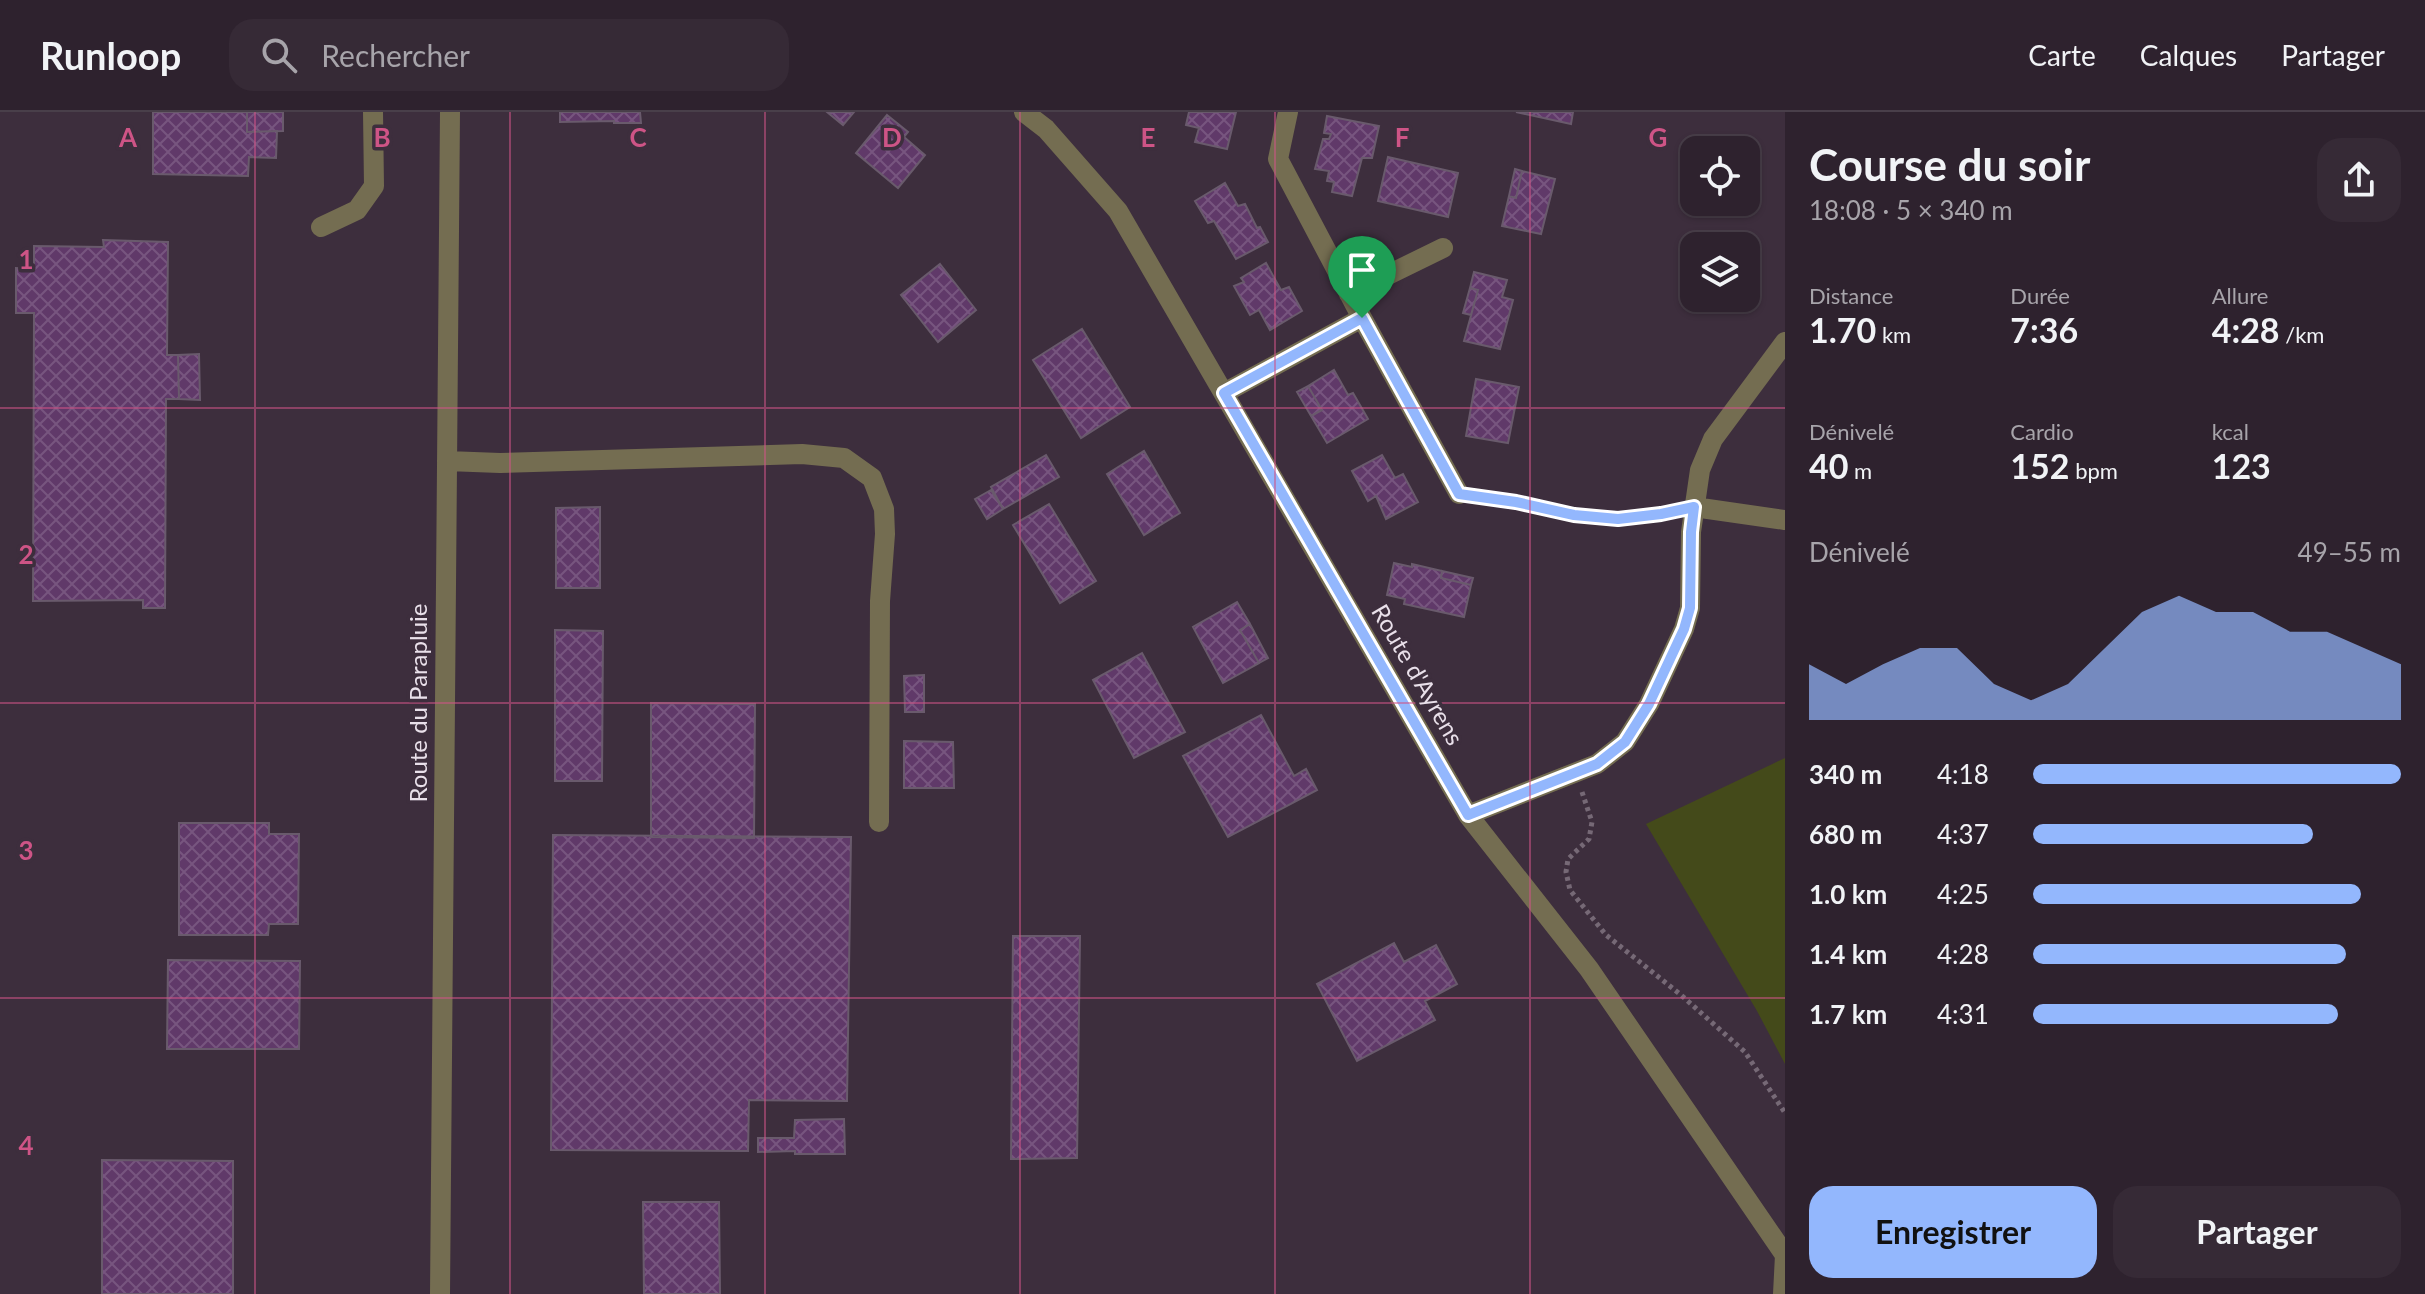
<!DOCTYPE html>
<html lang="fr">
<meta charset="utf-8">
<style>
:root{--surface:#2e222e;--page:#362a36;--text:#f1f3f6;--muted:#a7a4aa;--line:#493f4a;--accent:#93b7fd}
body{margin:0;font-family:Lato,sans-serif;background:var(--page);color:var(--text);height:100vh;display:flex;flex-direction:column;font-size:30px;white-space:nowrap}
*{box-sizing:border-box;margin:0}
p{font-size:26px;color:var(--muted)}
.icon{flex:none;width:44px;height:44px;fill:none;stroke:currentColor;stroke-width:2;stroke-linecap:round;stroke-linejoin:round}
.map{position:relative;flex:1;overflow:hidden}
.panel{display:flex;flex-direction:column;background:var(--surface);width:640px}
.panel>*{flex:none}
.fabs{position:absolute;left:1680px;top:24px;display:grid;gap:16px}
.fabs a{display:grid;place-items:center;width:80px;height:80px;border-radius:16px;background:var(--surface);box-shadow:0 2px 6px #0004,0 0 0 2px var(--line);font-size:40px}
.pin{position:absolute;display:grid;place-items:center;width:68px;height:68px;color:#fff;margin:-82px -34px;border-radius:50% 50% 50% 0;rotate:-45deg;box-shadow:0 0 8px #0007}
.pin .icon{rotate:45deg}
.round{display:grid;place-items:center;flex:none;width:84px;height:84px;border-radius:24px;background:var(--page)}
.head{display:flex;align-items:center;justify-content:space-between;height:136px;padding:0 24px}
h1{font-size:44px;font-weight:700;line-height:60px}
.metrics{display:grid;grid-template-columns:repeat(3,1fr);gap:12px;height:136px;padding:8px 24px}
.metrics div{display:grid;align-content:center}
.metrics b{font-size:34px;font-weight:700}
.metrics small{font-size:22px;font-weight:400}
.metrics p{font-size:22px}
.chart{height:224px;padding:16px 24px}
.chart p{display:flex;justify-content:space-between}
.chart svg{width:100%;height:144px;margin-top:8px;fill:var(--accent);opacity:.7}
.action{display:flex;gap:16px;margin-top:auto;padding:16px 24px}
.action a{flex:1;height:92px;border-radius:24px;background:var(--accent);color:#111;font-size:32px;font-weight:700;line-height:92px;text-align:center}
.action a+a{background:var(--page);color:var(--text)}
ul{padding:0 24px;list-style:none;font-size:26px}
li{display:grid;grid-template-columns:128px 96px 1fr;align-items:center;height:60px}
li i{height:20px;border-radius:10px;background:var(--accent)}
header{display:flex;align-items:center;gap:48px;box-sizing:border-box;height:112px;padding:0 40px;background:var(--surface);border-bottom:2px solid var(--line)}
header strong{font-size:38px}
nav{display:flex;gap:44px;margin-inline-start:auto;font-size:28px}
.search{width:560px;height:72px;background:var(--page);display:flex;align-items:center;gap:20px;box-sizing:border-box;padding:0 28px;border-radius:24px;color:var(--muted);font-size:30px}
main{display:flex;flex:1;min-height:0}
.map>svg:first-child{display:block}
.grass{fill:#444a1a}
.building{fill:url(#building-cross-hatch);stroke:#695a6c;stroke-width:2}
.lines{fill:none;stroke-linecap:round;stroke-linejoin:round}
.path{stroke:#766976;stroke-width:5;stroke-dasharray:4 4;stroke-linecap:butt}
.minor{stroke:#746d51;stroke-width:20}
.route-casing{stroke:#fff;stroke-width:16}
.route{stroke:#93b7fd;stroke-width:10}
.grid{fill:none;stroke:#ce5486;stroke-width:2;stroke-opacity:0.55}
.labels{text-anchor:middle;stroke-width:7;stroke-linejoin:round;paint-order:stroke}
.street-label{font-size:24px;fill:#e9e0ea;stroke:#3d2e3d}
.grid-label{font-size:26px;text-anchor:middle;font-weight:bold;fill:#ce5486;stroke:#3d2e3d;stroke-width:7;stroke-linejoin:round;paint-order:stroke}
</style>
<header>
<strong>Runloop</strong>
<div class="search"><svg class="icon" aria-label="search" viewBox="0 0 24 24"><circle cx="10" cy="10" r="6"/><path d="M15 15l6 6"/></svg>Rechercher</div>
<nav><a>Carte</a><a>Calques</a><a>Partager</a></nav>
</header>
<main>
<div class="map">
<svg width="1785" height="1182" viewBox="0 0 1785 1182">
<defs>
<pattern id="building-cross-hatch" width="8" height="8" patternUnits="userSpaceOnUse" patternTransform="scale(2)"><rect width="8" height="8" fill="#603969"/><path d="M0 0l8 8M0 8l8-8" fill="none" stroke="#77557f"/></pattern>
</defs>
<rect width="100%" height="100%" fill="#3d2e3d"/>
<path class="grass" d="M1785 646V952L1757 899 1646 712Z"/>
<path class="building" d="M153 0H247V20L277 19 276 46 249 45 248 64 153 62Z
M247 0H283V19L247 20Z
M560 0H640L641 11H614V9L560 10Z
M827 0H854L843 13Z
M1189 0H1236L1227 37 1195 30 1199 16 1186 13Z
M1516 0H1573L1571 12Z
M887 3 908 20 904 25 925 43 898 76 856 41Z
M1327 4 1379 14 1372 46H1362L1352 84 1332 80 1334 70 1327 69 1329 59 1315 57 1323 27H1329L1331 22 1324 21Z
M1388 45 1458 61 1448 105 1378 89Z
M1515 57 1522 59 1516 86 1509 84Z
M1522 59 1555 67 1541 122 1502 114 1509 84 1516 86Z
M1225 71 1238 94 1245 92 1257 116 1260 115 1268 130 1236 147 1214 109 1208 111 1195 89Z
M103 128 168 130 167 243H178L179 287H166L165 496H143V488L33 489 34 201H16V156L34 157V134L104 135Z
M1266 151 1281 178 1289 175 1302 199 1270 218 1259 198 1250 203 1234 174 1244 170 1241 166Z
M940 152 976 198 938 230 901 183Z
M1474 160 1507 168 1502 185 1513 188 1500 237 1464 229 1478 178 1470 176Z
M1470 176 1478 178 1471 203 1463 201Z
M1082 217 1130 295 1081 326 1033 248Z
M199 242 200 288 179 287 178 243Z
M1334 258 1348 283 1353 281 1368 307 1327 331 1311 304 1322 298 1308 274Z
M1476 267 1519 275 1508 331 1466 324Z
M1308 274 1322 298 1311 304 1297 280Z
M1144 339 1180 401 1144 423 1107 362Z
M1046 343 1059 365 1003 397 991 375Z
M1382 343 1395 366 1403 362 1418 390 1386 407 1376 384 1368 389 1352 359Z
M991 378 1003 397 987 407 975 387Z
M1049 392 1096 469 1060 491 1013 413Z
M600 395V476H556V396Z
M1394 451 1412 455V452L1442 459 1441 466 1471 473 1464 505 1404 492 1405 487 1387 483Z
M1442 459 1473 466 1471 473 1441 466Z
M1237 490 1250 512 1240 518 1259 551 1223 571 1193 515Z
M1250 512 1268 546 1259 551 1240 518Z
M555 518 603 519 602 669H555Z
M1142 541 1185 620 1134 646 1093 568Z
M924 563V600H905L904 564Z
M651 591 755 592 754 726 651 725Z
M1261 603 1294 664 1306 657 1317 678 1228 725 1183 644Z
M904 629 953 630 954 676H904Z
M179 711H269V722H299L298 812H269L268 823H179Z
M553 723 851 725 847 989 749 988 748 1039 551 1038Z
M1013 824H1080L1077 1046 1011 1047Z
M1394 831 1404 850 1436 833 1457 872 1425 889 1435 908 1357 949 1317 872Z
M168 848 300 849 299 937H167Z
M844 1007 845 1042H795V1039L758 1040V1026H794L795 1008Z
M102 1048 233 1049V1182H102Z
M643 1090H719L720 1182H644Z"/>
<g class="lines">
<path class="path" d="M1480 385C1546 394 1605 414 1672 400
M1582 680 1592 710 1589 727 1568 747 1566 760 1570 778 1606 823 1681 883 1745 940 1785 1001"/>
<path class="minor" d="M1024 0 1046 17 1118 99 1468 703 1589 857 1785 1143
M1288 0 1278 47 1362 206 1459 382
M321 115 357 98 374 74 373 0
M1349 182 1443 136
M1224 281 1362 206
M447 349 500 351 802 342 844 346 872 366 884 397 885 422 880 489 879 710
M1694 395 1785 408
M1468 703 1597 652 1625 630 1649 592 1684 517 1690 496 1691 420 1700 358 1713 327 1785 230
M440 1182 450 0
M1783 1182 1785 1143"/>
</g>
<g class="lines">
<defs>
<path id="route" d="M1362 206 1459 382 1516 390 1574 403 1618 407 1661 402 1694 395 1691 420 1690 496 1684 517 1649 592 1625 630 1597 652 1468 703 1224 281Z"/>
</defs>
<use href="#route" class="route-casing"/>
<use href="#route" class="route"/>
</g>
<path class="grid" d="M255 0V1182M510 0V1182M765 0V1182M1020 0V1182M1275 0V1182M1530 0V1182M0 296H1785M0 591H1785M0 886H1785"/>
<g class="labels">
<g class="street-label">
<text transform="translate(1417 563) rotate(60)" y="8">Route d'Ayrens</text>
<text transform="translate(419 591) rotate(-90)" y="8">Route du Parapluie</text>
</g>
</g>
<g class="grid-label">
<text x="128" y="35">A</text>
<text x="382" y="35">B</text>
<text x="638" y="35">C</text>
<text x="892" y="35">D</text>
<text x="1148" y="35">E</text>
<text x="1402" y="35">F</text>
<text x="1658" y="35">G</text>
<text x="26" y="157">1</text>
<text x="26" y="452">2</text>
<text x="26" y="748">3</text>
<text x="26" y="1043">4</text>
</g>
</svg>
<div class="fabs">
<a><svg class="icon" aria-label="locate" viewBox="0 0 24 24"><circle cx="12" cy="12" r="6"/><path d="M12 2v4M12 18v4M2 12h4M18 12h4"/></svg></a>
<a><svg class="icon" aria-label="layers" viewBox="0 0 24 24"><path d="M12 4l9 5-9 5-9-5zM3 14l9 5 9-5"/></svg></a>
</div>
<div class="pin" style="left:1362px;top:206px;background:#1e9e55"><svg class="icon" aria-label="arrive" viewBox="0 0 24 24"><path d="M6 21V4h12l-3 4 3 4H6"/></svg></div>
</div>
<section class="panel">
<div class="head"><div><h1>Course du soir</h1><p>18:08 · 5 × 340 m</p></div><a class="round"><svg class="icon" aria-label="share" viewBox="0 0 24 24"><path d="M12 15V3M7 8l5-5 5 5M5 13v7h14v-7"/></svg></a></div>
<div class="metrics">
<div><p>Distance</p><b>1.70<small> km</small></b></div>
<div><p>Durée</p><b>7:36</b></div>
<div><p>Allure</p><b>4:28<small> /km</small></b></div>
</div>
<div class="metrics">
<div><p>Dénivelé</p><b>40<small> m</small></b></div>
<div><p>Cardio</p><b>152<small> bpm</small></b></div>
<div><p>kcal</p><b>123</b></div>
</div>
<div class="chart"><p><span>Dénivelé</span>49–55 m</p>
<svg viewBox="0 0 160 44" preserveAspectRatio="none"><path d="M0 44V27L10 33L20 27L30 22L40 22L50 33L60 38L70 33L80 22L90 11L100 6L110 11L120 11L130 17L140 17L150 22L160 27V44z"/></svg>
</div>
<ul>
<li><b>340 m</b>4:18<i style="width:100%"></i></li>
<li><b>680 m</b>4:37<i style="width:76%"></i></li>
<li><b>1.0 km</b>4:25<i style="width:89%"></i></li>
<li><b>1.4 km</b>4:28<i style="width:85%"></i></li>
<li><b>1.7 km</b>4:31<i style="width:83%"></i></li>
</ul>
<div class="action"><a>Enregistrer</a><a>Partager</a></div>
</section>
</main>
